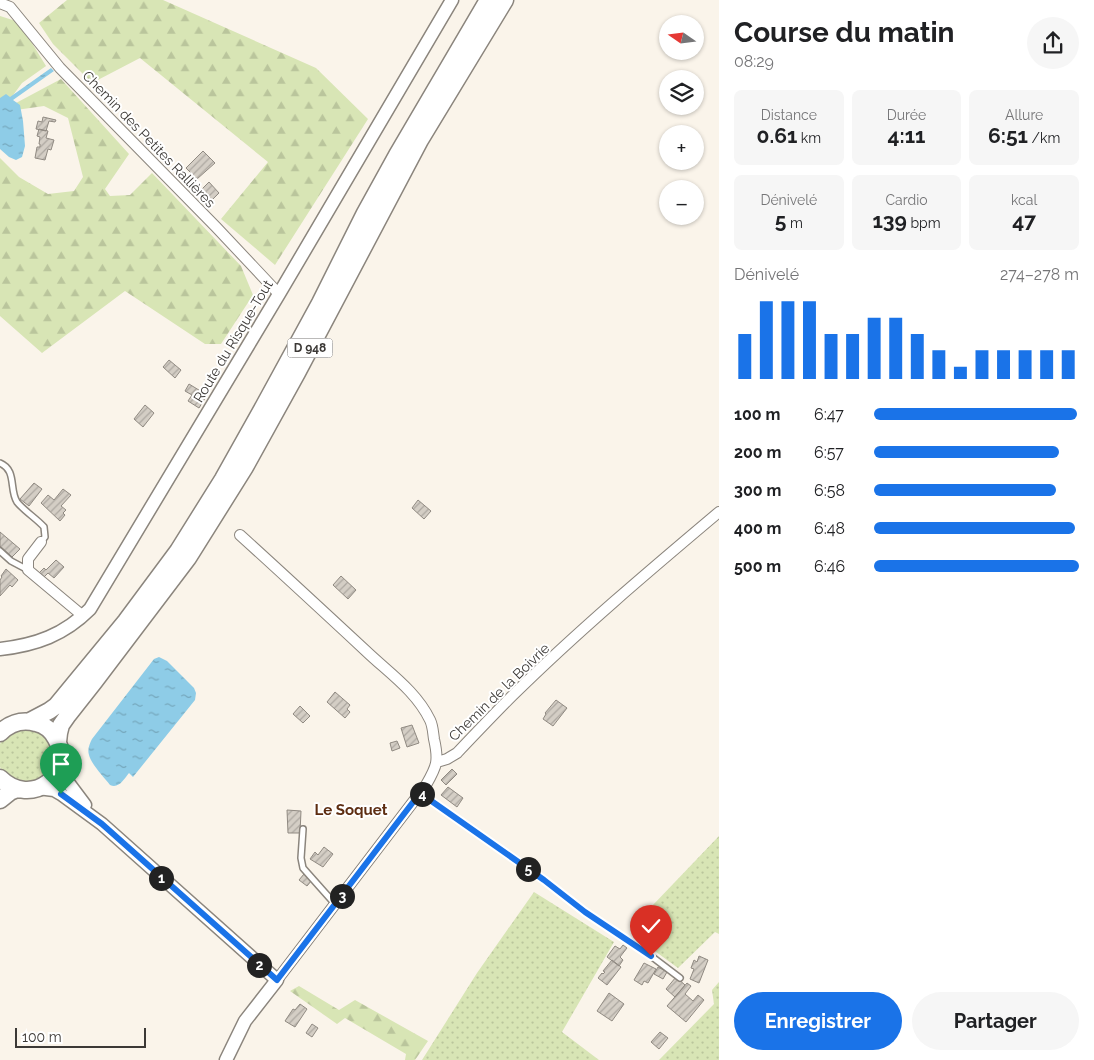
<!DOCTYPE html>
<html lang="fr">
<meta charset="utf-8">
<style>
:root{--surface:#fff;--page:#f6f6f6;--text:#202124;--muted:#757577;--accent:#1a73e8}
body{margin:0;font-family:Raleway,sans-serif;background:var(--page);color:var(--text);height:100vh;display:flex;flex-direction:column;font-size:19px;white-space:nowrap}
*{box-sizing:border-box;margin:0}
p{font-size:16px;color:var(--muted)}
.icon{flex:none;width:28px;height:28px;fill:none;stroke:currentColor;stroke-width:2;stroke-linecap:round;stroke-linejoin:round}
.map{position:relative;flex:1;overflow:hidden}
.details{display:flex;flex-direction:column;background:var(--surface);width:375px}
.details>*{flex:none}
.needle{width:32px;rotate:284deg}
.fabs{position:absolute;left:659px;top:15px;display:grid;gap:10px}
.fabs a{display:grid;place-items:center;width:45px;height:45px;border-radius:50%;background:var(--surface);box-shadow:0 1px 4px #0004;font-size:25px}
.scale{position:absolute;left:15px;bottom:12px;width:131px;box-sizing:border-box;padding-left:5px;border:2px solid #3c3936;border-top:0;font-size:14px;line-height:18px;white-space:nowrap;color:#3c3936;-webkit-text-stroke:4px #fff;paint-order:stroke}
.pin{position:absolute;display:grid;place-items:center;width:42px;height:42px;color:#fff;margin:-51px -21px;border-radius:50% 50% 50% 0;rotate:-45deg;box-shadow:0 0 5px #0007}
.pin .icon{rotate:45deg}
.km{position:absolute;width:25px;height:25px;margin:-12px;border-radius:50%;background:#222;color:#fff;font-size:14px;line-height:25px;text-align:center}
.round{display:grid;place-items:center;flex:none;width:52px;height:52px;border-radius:26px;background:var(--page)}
.summary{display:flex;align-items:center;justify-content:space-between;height:85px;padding:0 15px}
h1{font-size:28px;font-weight:700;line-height:38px}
.figures{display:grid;grid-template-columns:repeat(3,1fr);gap:8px;height:85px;padding:5px 15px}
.figures div{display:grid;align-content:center;border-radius:8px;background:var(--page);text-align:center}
.figures b{font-size:21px;font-weight:700}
.figures small{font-size:14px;font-weight:400}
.figures p{font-size:14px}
.chart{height:140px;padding:10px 15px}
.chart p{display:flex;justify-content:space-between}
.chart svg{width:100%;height:90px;margin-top:5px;stroke:var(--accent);stroke-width:6}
.cta{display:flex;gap:10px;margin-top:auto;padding:10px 15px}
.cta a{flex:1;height:58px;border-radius:30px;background:var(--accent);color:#fff;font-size:20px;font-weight:700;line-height:58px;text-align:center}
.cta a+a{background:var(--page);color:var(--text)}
ul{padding:0 15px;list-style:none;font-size:16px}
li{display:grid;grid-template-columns:80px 60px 1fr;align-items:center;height:38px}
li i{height:12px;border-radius:6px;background:var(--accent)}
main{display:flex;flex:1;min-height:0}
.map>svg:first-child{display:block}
.grass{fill:url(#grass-dots)}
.forest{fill:url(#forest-firs)}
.water{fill:url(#water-ripples)}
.building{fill:url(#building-hatch);stroke:#908a82}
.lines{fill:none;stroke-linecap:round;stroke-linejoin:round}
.service-casing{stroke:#8b857d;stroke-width:8}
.minor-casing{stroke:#8b857d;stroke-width:12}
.tertiary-casing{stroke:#8b857d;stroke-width:15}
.trunk-casing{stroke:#8b857d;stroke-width:19}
.service{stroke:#fff;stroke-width:5}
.minor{stroke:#fff;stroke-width:10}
.tertiary{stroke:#fff;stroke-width:12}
.trunk{stroke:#fff;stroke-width:16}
.route-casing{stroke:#fff;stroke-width:10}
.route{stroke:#1a73e8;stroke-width:6}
.labels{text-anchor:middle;stroke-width:4;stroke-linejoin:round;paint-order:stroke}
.shield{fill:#fff;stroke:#767472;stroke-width:1}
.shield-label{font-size:12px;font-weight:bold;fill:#3c3936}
.street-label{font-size:14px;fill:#3c3936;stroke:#fff}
.neighbourhood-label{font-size:15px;font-weight:bold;fill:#5d2d11;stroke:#fff}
</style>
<main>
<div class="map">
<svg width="719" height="1060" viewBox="0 0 719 1060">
<defs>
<pattern id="grass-dots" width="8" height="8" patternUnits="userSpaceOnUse" patternTransform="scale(1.25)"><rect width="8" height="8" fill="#d8e5b5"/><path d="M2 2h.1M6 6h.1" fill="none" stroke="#bac59c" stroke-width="1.8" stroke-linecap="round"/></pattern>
<pattern id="forest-firs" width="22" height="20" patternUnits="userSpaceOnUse" patternTransform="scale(1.25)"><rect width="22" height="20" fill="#d8e5b5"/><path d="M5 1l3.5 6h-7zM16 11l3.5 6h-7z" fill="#bac59c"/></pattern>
<pattern id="water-ripples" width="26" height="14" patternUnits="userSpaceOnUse" patternTransform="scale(1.25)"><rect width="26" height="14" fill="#8ecce7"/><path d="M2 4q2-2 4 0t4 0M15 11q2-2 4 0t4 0" fill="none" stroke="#75a7bc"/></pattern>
<pattern id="building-hatch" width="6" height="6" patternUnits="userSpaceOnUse" patternTransform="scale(1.25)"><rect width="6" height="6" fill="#d4cec5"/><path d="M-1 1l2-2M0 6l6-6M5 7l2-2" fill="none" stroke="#ada8a1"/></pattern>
</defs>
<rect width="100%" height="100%" fill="#faf4ea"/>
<path class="grass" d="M16 729H38L53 745 54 763 43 779 24 784 3 772 0 767V744L2 740Z
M719 836V934L715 932 678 968 633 935 652 906Z
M534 892 614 942 562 1032 599 1060H422L477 973Z
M719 982V1060H659L714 1004 712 990Z"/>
<path class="forest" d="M67 0H163L316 68 368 119 275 265 221 219 268 162 140 58 92 83 53 44 39 23Z
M0 16 19 22 46 66 22 83 0 113Z
M61 79 129 154 105 189 110 196 130 195 152 173 241 266 253 295 221 344H205L125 291 42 353 0 316V158L19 177 48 194 74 191 83 177 68 118 44 106 16 110V103Z
M299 986 339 1010 355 1000 428 1041 415 1060H405L406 1054 345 1018 337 1024 290 991Z"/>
<path class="water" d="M51 68 54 71 13 100 20 105 23 121 25 146 22 157 16 160 9 157 0 149V98L6 94 10 97Z
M159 657 167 661 194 688 196 693 195 700 133 777 129 773C124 779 119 789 110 785 104 777 91 764 89 755 87 749 90 743 92 739L154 659Z"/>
<path class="building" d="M43 117 56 120 55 122 49 121 46 131 36 129 38 121 42 122Z
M39 129 48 131 46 138 54 140 51 150 48 149 45 160 35 158 37 147H40V144H39L40 137 37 136Z
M203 151 215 163 197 179 186 168Z
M209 182 219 193 210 202 200 191Z
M169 360 181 370 175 378 163 367Z
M189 384 207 395 199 408 188 401 192 395 185 391Z
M145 405 154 413 143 427 134 419Z
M34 483 42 489 29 506 20 499Z
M63 489 71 495 61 506 66 510 63 513 65 515 60 521 41 503 48 495 54 500Z
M418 500 431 511 424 519 412 508Z
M0 532 20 549 12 557 0 546Z
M56 560 64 567 54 578 48 573 44 577 39 573 44 568 46 570Z
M6 569 18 580 12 587 10 585 0 596V580L2 577 1 576Z
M341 576 356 590 348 599 333 585Z
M335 692 350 705 347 709 350 712 345 718 327 702Z
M556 700 567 708 553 726 543 719 546 714 545 713Z
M300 706 310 716 303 723 293 714Z
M412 725 419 743 407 747 401 728Z
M397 741 400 748 392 751 390 743Z
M452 769 457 774 446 785 441 780Z
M448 787 463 798 457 807 441 795Z
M287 810 301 811 300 833H288Z
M324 847 333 854 323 867 310 859 315 852 318 855Z
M304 874 312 880 307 886 299 880Z
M623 945 627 948 620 957 623 960 619 966 607 957 615 946 620 949Z
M699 956 708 960 699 983 690 979 694 969 691 968 694 960 697 962Z
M612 960 621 967 607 985 598 978 602 973 603 974 605 972 603 971Z
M644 963 656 969 648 983 644 981 642 985 634 980Z
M658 967 667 972 663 979 654 974Z
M676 977 685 985 675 997 666 989Z
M687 983 691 986 685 994 693 1001 698 995 704 1000 686 1022 667 1006Z
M609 993 624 1004 612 1021 597 1011Z
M300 1004 307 1009 295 1027 285 1021 293 1009 295 1010Z
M312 1024 318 1028 312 1037 306 1033Z
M660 1032 668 1038 659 1049 651 1042Z"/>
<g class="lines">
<defs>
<path id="service" d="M0 463C17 470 9 490 17 502 23 510 37 519 44 527L45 537 41 542
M0 551 11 561 28 570
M420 793 544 880 585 912 651 956 680 978
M303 829 301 858 303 868 335 904"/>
<path id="minor" d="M0 3 10 7 60 68 216 227 279 294
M240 535C282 573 324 612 366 651 389 673 416 691 430 720 433 726 433 733 434 739 439 761 437 766 426 785L277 980
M41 542 28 559V570L83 616
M437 762 447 759 457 753C476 733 494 714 513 695 578 631 649 571 719 512"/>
<path id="tertiary" d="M0 649C36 645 64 635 90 609L279 294 452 0
M60 764 64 777 85 805
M38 788 54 790 61 794 102 824 277 980 245 1021 226 1060"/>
<path id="trunk" d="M30 721 49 711 56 706 126 621 178 551 223 479 260 413 320 303 365 213 397 155 488 0
M0 733C10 723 22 719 36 723 45 725 52 731 56 739 76 774 31 809 0 778
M58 742 59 733 61 725 68 715 94 682 188 558 245 467 297 373 420 140 505 0
M0 800 10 792 17 789"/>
</defs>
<use href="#service" class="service-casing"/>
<use href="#minor" class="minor-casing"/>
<use href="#tertiary" class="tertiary-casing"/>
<use href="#trunk" class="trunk-casing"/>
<use href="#service" class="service"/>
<use href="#minor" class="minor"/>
<use href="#tertiary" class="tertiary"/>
<use href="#trunk" class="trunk"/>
</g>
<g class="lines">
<defs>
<path id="route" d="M61 794 102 824 277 980 420 793 544 880 585 912 651 956"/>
</defs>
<use href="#route" class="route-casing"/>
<use href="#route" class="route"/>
</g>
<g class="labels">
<rect class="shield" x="287.5" y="338.5" width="45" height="19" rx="4"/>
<g class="shield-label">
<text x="310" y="352">D 948</text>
</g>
<g class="street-label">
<text transform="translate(149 139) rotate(46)" y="5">Chemin des Petites Rallières</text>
<text transform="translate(233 341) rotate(-59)" y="5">Route du Risque-Tout</text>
<text transform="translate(499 692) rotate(-44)" y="5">Chemin de la Boivrie</text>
</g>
<g class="neighbourhood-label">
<text x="351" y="815">Le Soquet</text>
</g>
</g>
</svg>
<div class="fabs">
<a><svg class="needle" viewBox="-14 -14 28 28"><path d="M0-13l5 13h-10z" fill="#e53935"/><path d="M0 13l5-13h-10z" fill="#757577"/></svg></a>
<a><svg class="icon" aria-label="layers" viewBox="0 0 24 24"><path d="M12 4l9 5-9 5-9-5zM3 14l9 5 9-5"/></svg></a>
<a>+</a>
<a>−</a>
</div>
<div class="scale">100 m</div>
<div class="pin" style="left:61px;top:794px;background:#1e9e55"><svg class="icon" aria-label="arrive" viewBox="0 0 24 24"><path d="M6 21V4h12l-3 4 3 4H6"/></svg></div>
<div class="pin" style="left:651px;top:956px;background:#d93025"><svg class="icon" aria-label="check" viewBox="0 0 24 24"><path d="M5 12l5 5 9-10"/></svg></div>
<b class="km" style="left:161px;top:878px">1</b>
<b class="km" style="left:259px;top:965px">2</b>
<b class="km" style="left:342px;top:896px">3</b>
<b class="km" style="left:422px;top:794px">4</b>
<b class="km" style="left:528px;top:869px">5</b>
</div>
<section class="details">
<div class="summary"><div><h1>Course du matin</h1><p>08:29</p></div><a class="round"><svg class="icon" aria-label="share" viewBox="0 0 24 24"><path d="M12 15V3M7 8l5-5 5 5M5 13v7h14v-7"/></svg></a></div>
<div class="figures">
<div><p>Distance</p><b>0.61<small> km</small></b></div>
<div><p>Durée</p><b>4:11</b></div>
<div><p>Allure</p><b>6:51<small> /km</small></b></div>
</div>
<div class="figures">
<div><p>Dénivelé</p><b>5<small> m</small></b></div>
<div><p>Cardio</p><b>139<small> bpm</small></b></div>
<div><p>kcal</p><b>47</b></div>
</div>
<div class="chart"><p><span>Dénivelé</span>274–278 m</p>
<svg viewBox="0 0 160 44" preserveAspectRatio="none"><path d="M5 44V22M15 44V6M25 44V6M35 44V6M45 44V22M55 44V22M65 44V14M75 44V14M85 44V22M95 44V30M105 44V38M115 44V30M125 44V30M135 44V30M145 44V30M155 44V30"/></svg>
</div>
<ul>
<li><b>100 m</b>6:47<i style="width:99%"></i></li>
<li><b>200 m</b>6:57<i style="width:90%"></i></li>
<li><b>300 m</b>6:58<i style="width:89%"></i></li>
<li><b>400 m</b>6:48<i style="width:98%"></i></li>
<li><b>500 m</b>6:46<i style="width:100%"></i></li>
</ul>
<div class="cta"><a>Enregistrer</a><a>Partager</a></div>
</section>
</main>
